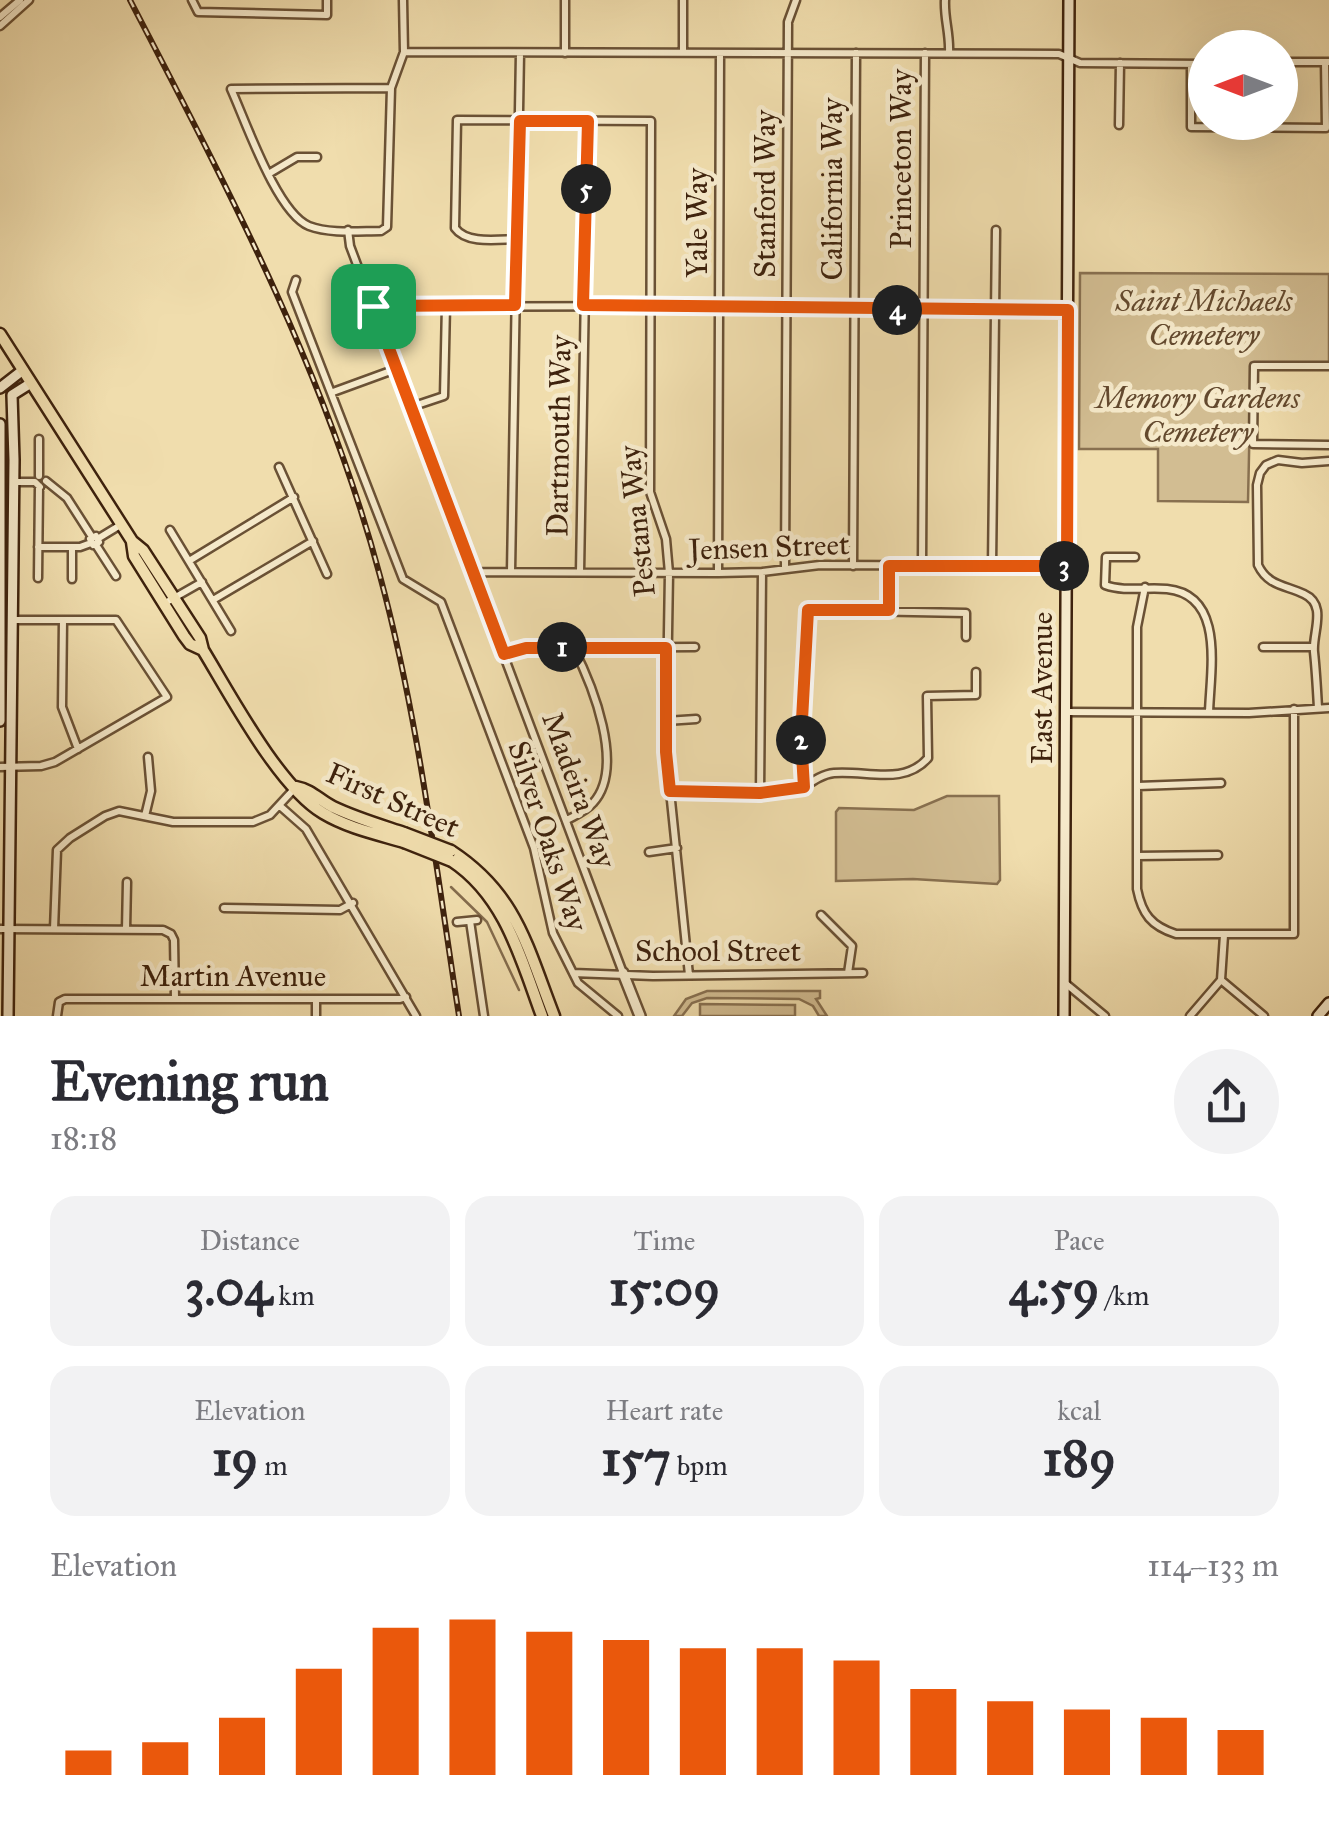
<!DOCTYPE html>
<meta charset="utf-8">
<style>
:root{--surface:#fff;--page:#f2f2f3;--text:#2b2b33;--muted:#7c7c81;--accent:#ea580c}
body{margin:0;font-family:"IM FELL Great Primer",serif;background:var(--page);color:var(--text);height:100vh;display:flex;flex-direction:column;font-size:38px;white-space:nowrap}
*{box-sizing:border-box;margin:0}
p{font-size:32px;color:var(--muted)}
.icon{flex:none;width:55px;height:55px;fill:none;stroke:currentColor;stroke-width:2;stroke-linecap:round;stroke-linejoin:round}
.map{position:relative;height:1016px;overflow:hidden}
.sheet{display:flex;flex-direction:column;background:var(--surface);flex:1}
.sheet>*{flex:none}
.needle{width:65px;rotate:270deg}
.tools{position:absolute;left:1188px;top:30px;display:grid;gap:20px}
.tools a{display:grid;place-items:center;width:110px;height:110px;border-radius:50%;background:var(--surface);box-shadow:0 10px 40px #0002;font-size:50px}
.pin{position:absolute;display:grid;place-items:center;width:85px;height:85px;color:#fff;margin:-42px;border-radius:20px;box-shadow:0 5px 15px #0006}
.km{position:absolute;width:50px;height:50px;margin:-25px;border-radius:50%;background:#222;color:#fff;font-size:28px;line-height:50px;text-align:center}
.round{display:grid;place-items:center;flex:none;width:105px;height:105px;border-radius:52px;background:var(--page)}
.head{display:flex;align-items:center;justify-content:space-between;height:170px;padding:0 50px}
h1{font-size:55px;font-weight:700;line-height:75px}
.stats{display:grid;grid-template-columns:repeat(3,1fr);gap:15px;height:170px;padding:10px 50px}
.stats div{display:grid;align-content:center;border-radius:25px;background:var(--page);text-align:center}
.stats b{font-size:50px;font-weight:700}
.stats small{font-size:28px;font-weight:400}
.stats p{font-size:28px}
.chart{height:280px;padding:20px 50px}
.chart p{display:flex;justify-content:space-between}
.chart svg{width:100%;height:180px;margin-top:10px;stroke:var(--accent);stroke-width:6}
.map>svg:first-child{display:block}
.green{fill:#d2bd92;stroke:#887050;stroke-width:2.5}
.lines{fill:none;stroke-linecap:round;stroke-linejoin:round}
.stream{stroke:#846c4d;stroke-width:2.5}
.minor-casing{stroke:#6a5135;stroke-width:11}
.tertiary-casing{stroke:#6a5135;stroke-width:14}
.secondary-casing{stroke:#3e220d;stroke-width:14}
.primary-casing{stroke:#3e220d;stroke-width:15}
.minor{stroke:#f5e9ca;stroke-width:6}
.tertiary{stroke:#f5e9ca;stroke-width:9}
.secondary{stroke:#f5e9ca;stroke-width:9}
.primary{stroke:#f0ddad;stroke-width:10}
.rail-casing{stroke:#3e220d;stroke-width:6}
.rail{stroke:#f5e9ca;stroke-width:2.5;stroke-dasharray:8;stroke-linecap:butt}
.primary-bridge-casing{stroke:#3e220d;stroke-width:15;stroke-linecap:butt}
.primary-bridge{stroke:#f0ddad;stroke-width:10}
.route-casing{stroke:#fff;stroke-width:20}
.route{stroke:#ea580c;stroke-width:12}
.labels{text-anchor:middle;stroke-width:9;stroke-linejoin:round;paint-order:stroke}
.street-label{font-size:30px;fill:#3e220d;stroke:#f5e9ca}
.park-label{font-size:30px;font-style:italic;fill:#63492e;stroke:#f5e9ca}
</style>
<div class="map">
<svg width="1329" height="1016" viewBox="0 0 1329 1016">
<rect width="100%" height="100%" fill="#f0ddad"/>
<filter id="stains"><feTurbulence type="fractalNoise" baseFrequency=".002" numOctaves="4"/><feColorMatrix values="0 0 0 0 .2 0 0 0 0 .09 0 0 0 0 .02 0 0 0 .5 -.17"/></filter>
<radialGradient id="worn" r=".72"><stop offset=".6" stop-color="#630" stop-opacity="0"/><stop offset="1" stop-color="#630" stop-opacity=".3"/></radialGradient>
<path class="green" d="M1080 273 1329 274V364L1251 363 1248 502 1158 501V449H1079Z
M947 796H999L1000 880 997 884 913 879 836 881V812L839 808 914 810Z
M707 991H820V998L816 999 827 1016H819L813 1006 799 999 707 998 692 1003 682 1016H674L686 999Z
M700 1004 795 1005V1016H700Z"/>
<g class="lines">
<path class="stream" d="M451 887 487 922 519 990"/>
<defs>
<path id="minor" d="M192 0 198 12 327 15V0
M565 0V53
M945 0C944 19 950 33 949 53
M0 17 20 0
M0 26 29 0
M404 52 1059 54 1080 63 1205 64
M683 53V0
M1280 62H1329
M1191 64V127L1326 128 1325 62
M391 88 231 89C246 122 277 213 309 226 330 234 359 231 381 231L387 227 391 88 404 52 403 0
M1119 125 1120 63
M270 173 297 157H317
M348 230 350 246 623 973
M519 239C500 239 467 245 455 228L457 120 651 121 650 492 666 539 669 573 666 752 689 975
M296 280 292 292 403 579 441 602 534 848 553 933 578 983 618 1016
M373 307 719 306 1069 310
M1329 366H1254L1253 444 1329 445
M333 392 396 369
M411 407 444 396 446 305
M39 439V476
M279 467 327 574
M46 481 67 498 92 537
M14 482H35L40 487
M170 530 231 631
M96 536 99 542 93 545 90 539Z
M99 538 122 524
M96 545 116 576
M38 547H80L91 543
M72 547V579
M1135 557H1106L1105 585C1124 592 1147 587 1167 589 1226 595 1210 672 1209 713
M189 561 294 497
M889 565V609
M922 565 925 53
M853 566 856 53
M992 566 996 230
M785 569 788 22 796 0
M472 572 718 573 762 572 820 565 1067 566
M511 572 520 53
M580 572 588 121
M718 573 720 53
M38 578 39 486
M1145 587 1137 627V889C1142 914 1151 926 1176 934H1294V709
M213 600 313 541
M165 603 202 582
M63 620 62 707 78 749
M1263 647H1313
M504 654 526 648 695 647
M1318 708C1317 689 1316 671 1314 652 1312 633 1328 605 1304 594 1285 585 1268 586 1258 565L1257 485 1260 473 1266 465 1278 460 1302 463 1329 461
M1066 712 1249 713 1329 708
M666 721 696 719
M0 767 41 766 55 762 167 697 116 620H13
M1138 786 1221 783
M804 787C813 781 823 774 834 773 866 770 904 786 928 758L927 696 976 695V672
M671 791 760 793 804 787 801 737 808 610 966 613V637
M760 793 762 572
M280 806 306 829 416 1016
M145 816 151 791 148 757
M567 820C576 815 586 811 593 803 626 767 592 684 573 647
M649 852 677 848
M1137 856 1218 855
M224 908 340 910 353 903
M821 915 852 946 848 973
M470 921 484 1016
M457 922 477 920
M0 929 163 930 171 934 174 940 175 998
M54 929 57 850 70 838 105 816 119 811 173 822H253L270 815 295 788
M126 930 127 882
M573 973 653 976 863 973
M1221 980 1264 1016
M1065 983 1105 1016
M57 1016 59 1002 65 999H400L406 997
M316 1016V999
M1190 1016 1221 980 1224 935"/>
<path id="tertiary" d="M623 973 640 1016"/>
<path id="secondary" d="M0 388 23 370
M0 424V721
M8 1016 14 460 12 395 31 383
M1064 1016 1069 0
M1318 1016 1329 1003"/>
<path id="primary" d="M0 334 132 541 143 550 200 638 203 650C231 696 279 787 323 813 348 828 377 834 404 842
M132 542 134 556 184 636 190 644 203 650
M296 787C312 790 319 800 333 807 356 818 380 825 404 833
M451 851C517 894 527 947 554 1016
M452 861C505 896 521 959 542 1016"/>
</defs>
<use href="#minor" class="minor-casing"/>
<use href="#tertiary" class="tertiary-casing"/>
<use href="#secondary" class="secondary-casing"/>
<use href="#primary" class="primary-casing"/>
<use href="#minor" class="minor"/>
<use href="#tertiary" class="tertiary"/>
<use href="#secondary" class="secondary"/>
<use href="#primary" class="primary"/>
<defs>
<path id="rail" d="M130 0C226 185 326 373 380 576 419 720 436 869 459 1016"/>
</defs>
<use href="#rail" class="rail-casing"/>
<use href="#rail" class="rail"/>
<defs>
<path id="primary-bridge" d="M404 833 451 851
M404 842 452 861"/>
</defs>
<use href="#primary-bridge" class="primary-bridge-casing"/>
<use href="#primary-bridge" class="primary-bridge"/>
</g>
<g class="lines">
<defs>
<path id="route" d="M520 121H588L583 305 1068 310 1067 566H889V610H808L801 738 804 787 760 793 670 791 666 752V648H526L504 654 373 306 515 305Z"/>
</defs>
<use href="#route" class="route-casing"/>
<use href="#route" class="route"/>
</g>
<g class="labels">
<g class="street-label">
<text transform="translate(901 159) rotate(-90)" y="10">Princeton Way</text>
<text transform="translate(832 189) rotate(-90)" y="10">California Way</text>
<text transform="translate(765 194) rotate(-90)" y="10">Stanford Way</text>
<text transform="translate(697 223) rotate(-90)" y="10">Yale Way</text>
<text transform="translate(559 436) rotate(-89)" y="10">Dartmouth Way</text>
<text transform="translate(637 521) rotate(-96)" y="10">Pestana Way</text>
<text transform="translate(769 547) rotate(-2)" y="10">Jensen Street</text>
<text transform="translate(1042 688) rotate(-90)" y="10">East Avenue</text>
<text transform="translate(579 790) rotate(70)" y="10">Madeira Way</text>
<text transform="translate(393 800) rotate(24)" y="10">First Street</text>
<text transform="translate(548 836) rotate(72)" y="10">Silver Oaks Way</text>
<text x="718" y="961">School Street</text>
<text x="233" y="986">Martin Avenue</text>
</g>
<g class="park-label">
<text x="1204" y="311">Saint Michaels<tspan x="1204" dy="34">Cemetery</tspan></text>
<text x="1198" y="408">Memory Gardens<tspan x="1198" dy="34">Cemetery</tspan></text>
</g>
</g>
<rect width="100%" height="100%" filter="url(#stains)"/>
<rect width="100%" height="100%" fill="url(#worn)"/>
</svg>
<div class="tools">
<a><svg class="needle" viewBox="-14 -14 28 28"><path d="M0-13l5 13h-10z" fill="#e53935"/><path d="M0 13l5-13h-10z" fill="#7c7c81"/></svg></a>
</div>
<div class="pin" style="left:373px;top:306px;background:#1e9e55"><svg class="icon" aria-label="arrive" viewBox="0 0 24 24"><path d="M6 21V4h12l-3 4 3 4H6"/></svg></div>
<b class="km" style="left:562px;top:647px">1</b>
<b class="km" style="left:801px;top:740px">2</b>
<b class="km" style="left:1064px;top:566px">3</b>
<b class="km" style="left:897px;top:310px">4</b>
<b class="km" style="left:586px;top:189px">5</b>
</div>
<section class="sheet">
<div class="head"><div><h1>Evening run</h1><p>18:18</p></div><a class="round"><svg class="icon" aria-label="share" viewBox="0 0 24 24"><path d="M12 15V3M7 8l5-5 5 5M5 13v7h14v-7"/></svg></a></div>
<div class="stats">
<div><p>Distance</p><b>3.04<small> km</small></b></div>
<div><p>Time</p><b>15:09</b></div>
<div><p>Pace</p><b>4:59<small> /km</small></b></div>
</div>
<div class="stats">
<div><p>Elevation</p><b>19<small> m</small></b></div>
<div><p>Heart rate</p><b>157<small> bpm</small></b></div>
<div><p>kcal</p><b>189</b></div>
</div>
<div class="chart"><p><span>Elevation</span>114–133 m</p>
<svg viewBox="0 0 160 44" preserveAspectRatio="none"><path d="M5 44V38M15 44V36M25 44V30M35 44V18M45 44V8M55 44V6M65 44V9M75 44V11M85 44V13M95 44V13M105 44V16M115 44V23M125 44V26M135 44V28M145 44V30M155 44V33"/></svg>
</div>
</section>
